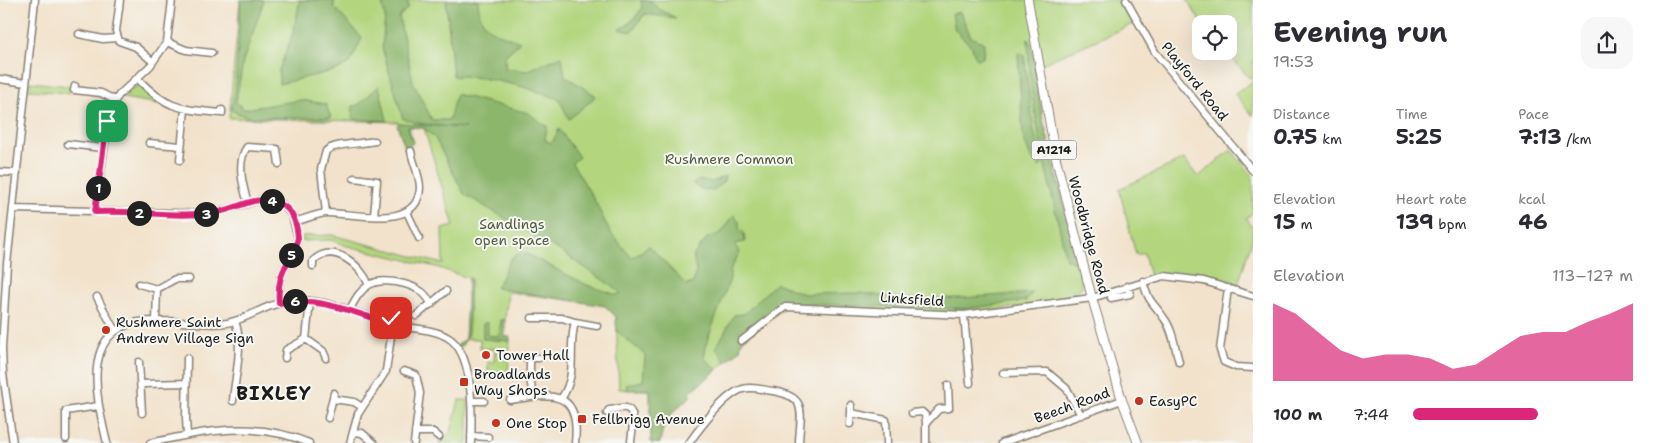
<!DOCTYPE html>
<meta charset="utf-8">
<style>
:root{--surface:#fff;--page:#f7f7f7;--text:#2b2b33;--muted:#7c7c81;--accent:#db2777}
body{margin:0;font-family:"Shantell Sans",sans-serif;background:var(--page);color:var(--text);height:100vh;display:flex;flex-direction:column;font-size:19px;white-space:nowrap}
*{box-sizing:border-box;margin:0}
p{font-size:16px;color:var(--muted)}
.icon{flex:none;width:28px;height:28px;fill:none;stroke:currentColor;stroke-width:2;stroke-linecap:round;stroke-linejoin:round}
.map{position:relative;flex:1;overflow:hidden}
.sheet{display:flex;flex-direction:column;background:var(--surface);width:400px}
.sheet>*{flex:none}
.tools{position:absolute;left:1192px;top:15px;display:grid;gap:10px}
.tools a{display:grid;place-items:center;width:45px;height:45px;border-radius:10px;background:var(--surface);box-shadow:0 5px 20px #0002;font-size:25px}
.pin{position:absolute;display:grid;place-items:center;width:42px;height:42px;color:#fff;margin:-21px;border-radius:10px;box-shadow:0 2px 8px #0006}
.km{position:absolute;width:25px;height:25px;margin:-12px;border-radius:50%;background:#222;color:#fff;font-size:14px;line-height:25px;text-align:center}
.round{display:grid;place-items:center;flex:none;width:52px;height:52px;border-radius:15px;background:var(--page)}
.summary{display:flex;align-items:center;justify-content:space-between;height:85px;padding:0 20px}
h1{font-size:28px;font-weight:700;line-height:38px}
.metrics{display:grid;grid-template-columns:repeat(3,1fr);gap:8px;height:85px;padding:5px 20px}
.metrics div{display:grid;align-content:center}
.metrics b{font-size:21px;font-weight:700}
.metrics small{font-size:14px;font-weight:400}
.metrics p{font-size:14px}
.chart{height:140px;padding:10px 20px}
.chart p{display:flex;justify-content:space-between}
.chart svg{width:100%;height:90px;margin-top:5px;fill:var(--accent);opacity:.7}
ul{padding:0 20px;list-style:none;font-size:16px}
li{display:grid;grid-template-columns:80px 60px 1fr;align-items:center;height:38px}
li i{height:12px;border-radius:6px;background:var(--accent)}
main{display:flex;flex:1;min-height:0}
.map>svg:first-child{display:block}
.green{fill:#b2d57e;stroke:#67784d}
.forest{fill:#8db66d;stroke:#546944}
.lines{fill:none;stroke-linecap:round;stroke-linejoin:round}
.minor-casing{stroke:#877f74;stroke-width:9}
.major-casing{stroke:#877f74;stroke-width:10}
.minor{stroke:#fff;stroke-width:6}
.major{stroke:#fff;stroke-width:8}
.route-casing{stroke:#fff;stroke-width:10}
.route{stroke:#db2777;stroke-width:6}
.poi-dot{fill:#c8321e;stroke:#f6f6f2;stroke-width:2}
.labels{text-anchor:middle;stroke-width:4;stroke-linejoin:round;paint-order:stroke}
.shield{fill:#f6f6f2;stroke:#5d5d5c;stroke-width:1}
.shield-label{font-size:12px;font-weight:bold;fill:#1c1c1c}
.street-label{font-size:14px;fill:#1c1c1c;stroke:#f6f6f2}
.park-label{font-size:14px;fill:#505d3e;stroke:#f6f6f2}
.poi-label{font-size:14px;fill:#1c1c1c;stroke:#f6f6f2;text-anchor:start}
.district-label{font-size:19px;font-weight:bold;letter-spacing:1px;fill:#1c1c1c;stroke:#f6f6f2}
</style>
<main>
<div class="map">
<svg width="1253" height="443" viewBox="0 0 1253 443">
<rect width="100%" height="100%" fill="#f6f6f2"/>
<filter id="ink" filterUnits="userSpaceOnUse"><feTurbulence type="fractalNoise" baseFrequency=".02" numOctaves="2"/><feDisplacementMap in="SourceGraphic" scale="10" xChannelSelector="R" yChannelSelector="G"/><feConvolveMatrix kernelMatrix="1 2 1 2 8 2 1 2 1" color-interpolation-filters="sRGB"/></filter>
<filter id="wash" filterUnits="userSpaceOnUse"><feTurbulence type="fractalNoise" baseFrequency=".0096" numOctaves="4" result="noise"/><feDisplacementMap in="SourceGraphic" scale="20" xChannelSelector="R" yChannelSelector="G"/><feGaussianBlur stdDeviation="1.12" result="paint"/><feColorMatrix in="noise" values="0 0 0 0 0 0 0 0 0 0 0 0 0 0 0 0 0 1.4 0 .05"/><feComposite in="paint" operator="in"/></filter>
<g filter="url(#wash)">
<rect width="100%" height="100%" fill="#f2e2cb"/>
<path class="green" d="M240 0H1123L1135 23 1035 67 1043 120 1077 253 1082 287 1063 300 964 315 785 307 741 342 740 350 689 393 691 396C673 412 663 418 660 443H651L650 390 619 389 616 317 605 305 508 292 505 320H501L499 336H488L483 323V339L510 341 508 374H488V362H494L495 349H480V339H468L467 293 471 279 436 267 347 246 331 240 301 241 302 236 332 235 443 264 442 229 454 226 424 128 408 127 413 143 406 150 398 122 229 118Z
M1187 0H1253V77L1250 79 1226 51H1229V24H1202Z
M1253 81V116L1235 94Z
M30 82 70 86 69 93 29 90Z
M141 85 159 104 123 98 132 88Z
M1231 150 1253 176V213L1246 218 1253 227V237L1237 288C1206 280 1182 270 1150 277L1144 253 1136 255 1119 189 1184 159 1198 177Z
M459 400H468V443H438L451 432Z"/>
<path class="forest" d="M241 0H263V3L243 61 236 102 244 109 301 100 326 104 331 118 247 117 231 110 235 92Z
M300 0H334V7L362 38 350 63 337 70 279 84V70L293 33Z
M381 0H408V8L399 17 413 82 432 120H449L456 94 528 113 547 126 545 140 552 143 559 129 579 157 572 163 594 199 610 232 632 258 649 246 686 285 693 283 696 271 693 256 707 238 721 233 734 215 739 222V228L744 233 745 242 734 244 740 252 730 270V279L707 341 704 358 717 370 689 393 691 396C673 412 663 418 660 443H651L650 390H626L627 384 643 381 645 355 617 331 616 317 605 306 496 288 511 258 523 252 587 285 617 295 620 294 619 291 562 252 464 194 435 138 424 128 408 127 413 143 406 150 397 125 399 123 465 128 427 125 403 119 382 48 385 16Z
M446 0H478C479 31 494 32 520 42L505 56V68L526 71 562 56 565 76 595 95 593 99 569 119 559 99C527 87 488 76 453 76Z
M641 0H650L659 9 676 18 645 14 631 32 619 29C630 25 635 18 642 8Z
M960 12 971 37 984 43 983 58 976 59 972 47 955 30 952 14Z
M1028 39 1031 44 1043 120 1076 255 1075 263 1066 259C1051 186 1029 113 1028 39Z
M1018 53 1024 54 1034 131 1043 163 1040 167 1031 158 1023 137Z
M379 86 387 121 352 119 353 106 358 105Z
M725 176 724 181 713 191 701 189 693 184 699 180 712 182Z
M468 278 471 279C466 301 475 334 459 349L456 347 465 338Z
M776 283 804 294 860 293 905 299 962 298 1032 293 1026 301 966 309 806 304 785 307 741 342 740 350 726 362 716 348 734 315 744 314Z
M501 320H505V337H510V341L483 339V323H488V336H499Z"/>
</g>
<g filter="url(#ink)">
<g class="lines">
<defs>
<path id="minor" d="M120 0 116 31 119 41 136 47 152 61
M1126 0 1155 52 1253 171
M79 34 103 39 118 38
M167 42 186 50 212 53
M0 79 26 83
M138 79C168 110 181 109 222 113V110
M75 86 74 90 101 93 115 100
M149 143 180 146
M68 144 103 148
M180 160 185 109
M0 172 17 173
M354 178 377 181 374 216
M248 203C243 187 236 162 247 147L277 149 279 164
M13 209 212 214 259 200H268L282 204 292 215 298 238C291 265 276 269 279 303
M95 212 110 108 119 95 150 66 167 42 172 0
M407 212 419 238
M326 213 321 169 326 151C334 143 362 144 375 141
M295 222C305 219 318 213 328 213 355 213 418 231 420 188 420 175 413 164 411 151
M313 266V261C333 241 361 265 369 285
M1143 281C1148 302 1153 302 1164 318 1173 330 1175 348 1179 362
M139 284 157 289 175 279H189
M1228 288 1220 350 1224 362 1236 367 1253 368
M97 297 115 331
M1111 298 1130 294 1127 286
M350 309C355 300 359 291 369 285 382 277 410 283 422 292 426 295 429 300 432 304
M964 315 970 383
M416 316 446 291
M532 318H562L575 322C567 351 579 373 561 399
M156 321 157 289
M575 322 597 326
M387 323 389 319 395 318 399 326
M399 326C415 329 433 329 447 337 475 352 472 416 471 443
M306 339 310 301
M306 339 323 351 326 358
M741 341 785 307 964 315 1092 298 1164 276 1204 281 1253 296
M523 357 539 358
M285 358 286 350 306 339
M530 358V378L533 396
M139 362 142 413
M404 371 416 375 420 393 414 443
M1003 373 1047 372 1067 389 1081 415
M141 384 186 383
M333 399 354 402 362 407
M510 400C550 394 581 388 575 443
M233 401C235 375 244 346 235 321
M471 401H484
M851 405V413L886 420 887 443
M607 413 609 410C614 410 621 407 626 408 638 411 631 434 631 443
M912 413 922 412 925 415 926 423
M328 418 334 393
M850 424 851 413
M354 432 362 433 374 443
M415 432H433L439 437
M187 435 186 418 187 358
M471 436 488 437
M66 439V411L98 406
M13 443 3 374 2 348 7 264 35 0
M107 443C95 393 78 321 154 321 178 320 203 326 227 323 245 320 262 307 280 303 317 294 353 312 387 323
M150 443C205 431 255 420 309 443
M350 443 358 414 386 371 392 330
M689 443C699 429 726 393 743 389 753 386 763 390 773 391 809 397 800 413 799 443
M926 443V423L939 409 949 408 948 385
M1002 443 1122 400"/>
<path id="major" d="M1028 0 1056 159 1092 298 1122 400 1138 443"/>
</defs>
<use href="#minor" class="minor-casing"/>
<use href="#major" class="major-casing"/>
<use href="#minor" class="minor"/>
<use href="#major" class="major"/>
</g>
</g>
<g class="lines" filter="url(#ink)">
<defs>
<path id="route" d="M107 121 95 212C134 210 174 218 213 213 234 211 255 194 276 202 292 207 297 223 298 238 291 265 276 269 279 303 318 297 351 311 387 323L391 318"/>
</defs>
<use href="#route" class="route-casing"/>
<use href="#route" class="route"/>
</g>
<g class="poi-dot">
<circle cx="106" cy="330" r="5"/>
<circle cx="486" cy="355" r="5"/>
<rect x="459" y="377" width="10" height="10" rx="2.5"/>
<circle cx="1139" cy="401" r="5"/>
<rect x="577" y="414" width="10" height="10" rx="2.5"/>
<circle cx="496" cy="423" r="5"/>
</g>
<g class="labels">
<rect class="shield" x="1031.5" y="140.5" width="45" height="19" rx="4"/>
<g class="shield-label">
<text x="1054" y="154">A1214</text>
</g>
<g class="street-label">
<text transform="translate(1195 81) rotate(51)" y="5">Playford Road</text>
<text transform="translate(1089 235) rotate(75)" y="5">Woodbridge Road</text>
<text transform="translate(912 299) rotate(4)" y="5">Linksfield</text>
<text transform="translate(1072 405) rotate(-20)" y="5">Beech Road</text>
</g>
<g class="park-label">
<text x="729" y="164">Rushmere Common</text>
<text x="512" y="229">Sandlings<tspan x="512" dy="16">open space</tspan></text>
</g>
<g class="poi-label">
<text x="116" y="327">Rushmere Saint<tspan x="116" dy="16">Andrew Village Sign</tspan></text>
<text x="496" y="360">Tower Hall</text>
<text x="474" y="379">Broadlands<tspan x="474" dy="16">Way Shops</tspan></text>
<text x="1149" y="406">EasyPC</text>
<text x="592" y="424">Fellbrigg Avenue</text>
<text x="506" y="428">One Stop</text>
</g>
<g class="district-label">
<text x="274" y="400">BIXLEY</text>
</g>
</g>
</svg>
<div class="tools">
<a><svg class="icon" aria-label="locate" viewBox="0 0 24 24"><circle cx="12" cy="12" r="6"/><path d="M12 2v4M12 18v4M2 12h4M18 12h4"/></svg></a>
</div>
<div class="pin" style="left:107px;top:121px;background:#1e9e55"><svg class="icon" aria-label="arrive" viewBox="0 0 24 24"><path d="M6 21V4h12l-3 4 3 4H6"/></svg></div>
<div class="pin" style="left:391px;top:318px;background:#d93025"><svg class="icon" aria-label="check" viewBox="0 0 24 24"><path d="M5 12l5 5 9-10"/></svg></div>
<b class="km" style="left:98px;top:188px">1</b>
<b class="km" style="left:139px;top:213px">2</b>
<b class="km" style="left:206px;top:214px">3</b>
<b class="km" style="left:272px;top:201px">4</b>
<b class="km" style="left:291px;top:255px">5</b>
<b class="km" style="left:295px;top:301px">6</b>
</div>
<section class="sheet">
<div class="summary"><div><h1>Evening run</h1><p>19:53</p></div><a class="round"><svg class="icon" aria-label="share" viewBox="0 0 24 24"><path d="M12 15V3M7 8l5-5 5 5M5 13v7h14v-7"/></svg></a></div>
<div class="metrics">
<div><p>Distance</p><b>0.75<small> km</small></b></div>
<div><p>Time</p><b>5:25</b></div>
<div><p>Pace</p><b>7:13<small> /km</small></b></div>
</div>
<div class="metrics">
<div><p>Elevation</p><b>15<small> m</small></b></div>
<div><p>Heart rate</p><b>139<small> bpm</small></b></div>
<div><p>kcal</p><b>46</b></div>
</div>
<div class="chart"><p><span>Elevation</span>113–127 m</p>
<svg viewBox="0 0 160 44" preserveAspectRatio="none"><path d="M0 44V6L10 11L20 20L30 29L40 33L50 31L60 31L70 33L80 38L90 36L100 29L110 22L120 20L130 20L140 15L150 11L160 6V44z"/></svg>
</div>
<ul>
<li><b>100 m</b>7:44<i style="width:57%"></i></li>
</ul>
</section>
</main>
